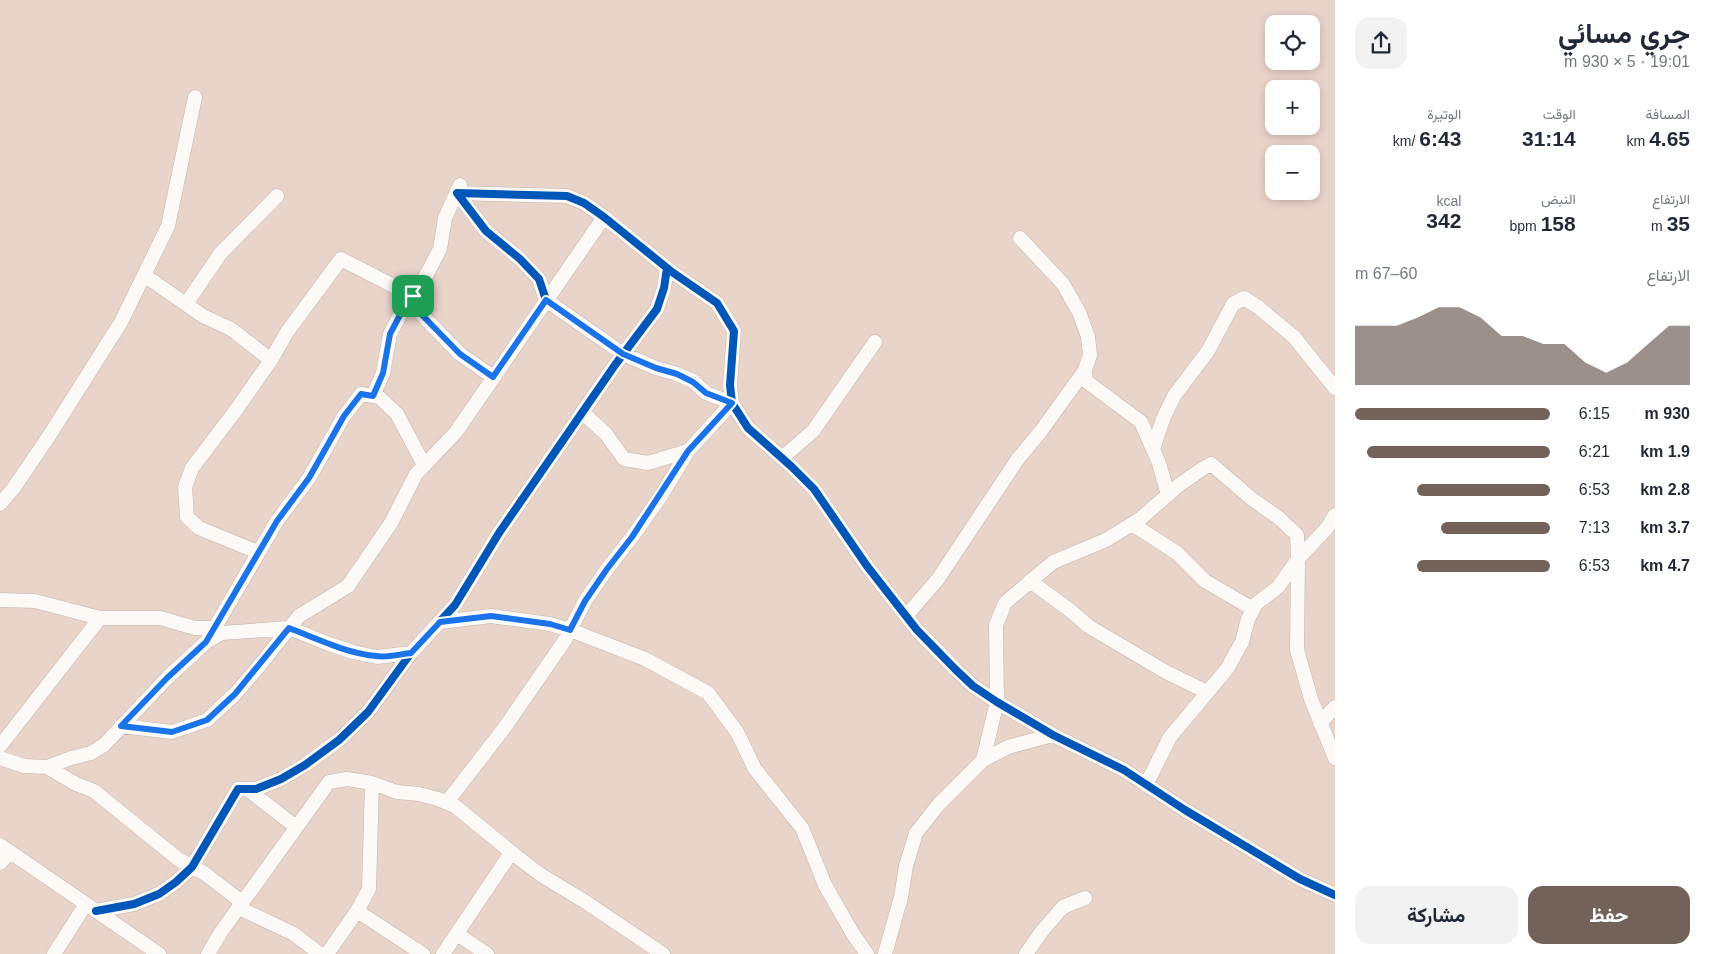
<!DOCTYPE html>
<html lang="ar">
<meta charset="utf-8">
<style>
:root{--surface:#fff;--page:#f2f2f3;--text:#1f2937;--muted:#747a83;--accent:#72625a}
body{margin:0;font-family:Helvetica,Vazirmatn,sans-serif;background:var(--page);color:var(--text);direction:rtl;height:100vh;display:flex;flex-direction:column;font-size:19px;white-space:nowrap}
*{box-sizing:border-box;margin:0}
p{font-size:16px;color:var(--muted)}
.icon{flex:none;width:28px;height:28px;fill:none;stroke:currentColor;stroke-width:2;stroke-linecap:round;stroke-linejoin:round}
.map{position:relative;flex:1;overflow:hidden;direction:ltr}
.panel{display:flex;flex-direction:column;background:var(--surface);width:375px}
.panel>*{flex:none}
.buttons{position:absolute;left:1265px;top:15px;display:grid;gap:10px}
.buttons a{display:grid;place-items:center;width:55px;height:55px;border-radius:10px;background:var(--surface);box-shadow:0 2px 8px #0003;font-size:25px}
.pin{position:absolute;display:grid;place-items:center;width:42px;height:42px;color:#fff;margin:-21px;border-radius:10px;box-shadow:0 2px 8px #0006}
.round{display:grid;place-items:center;flex:none;width:52px;height:52px;border-radius:15px;background:var(--page)}
.overview{display:flex;align-items:center;justify-content:space-between;height:85px;padding:0 20px}
h1{font-size:28px;font-weight:700;line-height:38px}
.figures{display:grid;grid-template-columns:repeat(3,1fr);gap:8px;height:85px;padding:5px 20px}
.figures div{display:grid;align-content:center}
.figures b{font-size:21px;font-weight:700}
.figures small{font-size:14px;font-weight:400}
.figures p{font-size:14px}
.chart{height:140px;padding:10px 20px}
.chart p{display:flex;justify-content:space-between}
.chart svg{width:100%;height:90px;margin-top:5px;fill:var(--accent);opacity:.7}
.button{display:flex;gap:10px;margin-top:auto;padding:10px 20px}
.button a{flex:1;height:58px;border-radius:15px;background:var(--accent);color:#fff;font-size:20px;font-weight:700;line-height:58px;text-align:center}
.button a+a{background:var(--page);color:var(--text)}
ul{padding:0 20px;list-style:none;font-size:16px}
li{display:grid;grid-template-columns:80px 60px 1fr;align-items:center;height:38px}
li i{height:12px;border-radius:6px;background:var(--accent)}
main{display:flex;flex:1;min-height:0}
.map>svg:first-child{display:block}
.lines{fill:none;stroke-linecap:round;stroke-linejoin:round}
.minor-casing{stroke:#c4b3ab;stroke-width:15}
.minor{stroke:#fcf9f7;stroke-width:14}
.cycleway-casing{stroke:#fcf8f6;stroke-width:11}
.cycleway{stroke:#0057b8;stroke-width:8}
.route-casing{stroke:#fff;stroke-width:10}
.route{stroke:#1a73e8;stroke-width:6}
</style>
<main>
<section class="panel">
<div class="overview"><div><h1>جري مسائي</h1><p>19:01 · 5 × 930 m</p></div><a class="round"><svg class="icon" aria-label="share" viewBox="0 0 24 24"><path d="M12 15V3M7 8l5-5 5 5M5 13v7h14v-7"/></svg></a></div>
<div class="figures">
<div><p>المسافة</p><b>4.65<small> km</small></b></div>
<div><p>الوقت</p><b>31:14</b></div>
<div><p>الوتيرة</p><b>6:43<small> /km</small></b></div>
</div>
<div class="figures">
<div><p>الارتفاع</p><b>35<small> m</small></b></div>
<div><p>النبض</p><b>158<small> bpm</small></b></div>
<div><p>kcal</p><b>342</b></div>
</div>
<div class="chart"><p><span>الارتفاع</span>60–67 m</p>
<svg viewBox="0 0 160 44" preserveAspectRatio="none"><path d="M0 44V15L10 15L20 15L30 11L40 6L50 6L60 11L70 20L80 20L90 24L100 24L110 33L120 38L130 33L140 24L150 15L160 15V44z"/></svg>
</div>
<ul>
<li><b>930 m</b>6:15<i style="width:100%"></i></li>
<li><b>1.9 km</b>6:21<i style="width:94%"></i></li>
<li><b>2.8 km</b>6:53<i style="width:68%"></i></li>
<li><b>3.7 km</b>7:13<i style="width:56%"></i></li>
<li><b>4.7 km</b>6:53<i style="width:68%"></i></li>
</ul>
<div class="button"><a>حفظ</a><a>مشاركة</a></div>
</section>
<div class="map">
<svg width="1335" height="954" viewBox="0 0 1335 954">
<rect width="100%" height="100%" fill="#e9d4ca"/>
<g class="lines">
<defs>
<path id="minor" d="M460 185 445 218 440 249 428 272 413 296 414 303 423 316 460 354 493 377
M1020 238 1063 284 1079 312 1088 337 1090 355 1085 370 1086 381 1141 422 1159 463 1168 495
M144 275 203 316 231 329 271 360
M186 304 220 254 277 196
M732 403 706 393 693 381 677 374 656 368 623 354 546 300 539 279 520 259 486 231 457 193 567 196 584 203 604 217 672 272 717 303 734 331 730 385 732 403 748 428 792 467 814 489 867 566 906 616 917 630 955 669 973 686 997 702 1053 735 1124 770 1185 810 1300 879 1335 895
M582 412 606 434 624 459 648 463 688 451
M1153 449 1163 419 1174 396 1208 351 1233 304 1244 298 1258 307 1294 337 1335 388
M782 458 813 431 875 342
M0 504 13 489 49 436 121 322 168 226 195 97
M1335 515 1327 528 1298 559 1297 650 1311 699 1335 758
M1132 524 1177 553 1205 581 1253 609
M258 552 199 528 187 517 185 487 192 468 236 410 271 360 287 332 341 259 413 296 400 315 390 334 383 373 373 396
M1030 581 1071 611 1088 626 1166 672 1207 692
M0 600 35 601 100 618H160L195 628H214L220 632
M906 616 938 579 1017 460 1041 431 1085 370
M440 622 491 616 550 624 570 630 645 659 708 693 737 732 755 769 802 828 825 885 853 934 867 954
M207 641 277 521 309 478 344 416 361 394 379 397 397 414 424 465
M1320 723 1335 707
M121 726 172 732 207 720 235 694 260 665 299 616 348 586 391 523 416 474 456 432 604 217
M0 746 100 618
M0 758 24 766 47 767 71 758 91 753 104 745 167 678 206 642 222 633 289 628 329 644 353 652 377 657 411 653
M983 760 997 702 996 625 1005 603 1053 562 1106 540 1140 519 1179 485 1202 469 1211 464 1252 499 1279 518 1297 535 1298 559 1278 587 1256 604 1248 619 1242 642 1227 669 1170 737 1146 785
M47 767 76 784 94 791 178 859 204 873 243 903
M247 789 296 827
M447 802 505 727 565 640 585 601 607 569 632 537 661 496 688 451 732 403
M0 845 159 954
M0 863 10 852
M239 908 294 934 320 954
M96 911 134 904 159 894 176 882 192 867 238 789H256L281 779 305 765 339 740 368 712 411 653 455 605 499 533 615 365 657 309 664 288 667 268
M357 911 423 954
M457 934 487 954
M54 954 86 904
M208 954 221 932 329 782 347 779 372 783 397 792 419 794 438 799 455 806 516 856 541 875 584 901 663 954
M327 954 357 911 369 889 372 783
M443 954 511 853
M885 954 901 897 906 866 916 833 939 804 983 760 1008 747 1053 735
M1026 954 1042 931 1063 907 1085 898"/>
</defs>
<use href="#minor" class="minor-casing"/>
<use href="#minor" class="minor"/>
<defs>
<path id="cycleway" d="M732 403 706 393 693 381 677 374 656 368 623 354 546 300 539 279 520 259 486 231 457 193 567 196 584 203 604 217 672 272 717 303 734 331 730 385 732 403 748 428 792 467 814 489 867 566 906 616 917 630 955 669 973 686 997 702 1053 735 1124 770 1185 810 1300 879 1335 895
M96 911 134 904 159 894 176 882 192 867 238 789H256L281 779 305 765 339 740 368 712 411 653 455 605 499 533 615 365 657 309 664 288 667 268"/>
</defs>
<use href="#cycleway" class="cycleway-casing"/>
<use href="#cycleway" class="cycleway"/>
</g>
<g class="lines">
<defs>
<path id="route" d="M413 296 414 303 423 316 460 354 493 377 546 300 623 354 656 368 677 374 693 382 706 393 732 403 688 451 632 537 607 569 585 601 570 630 550 624 491 616 440 622 411 653C400 654 387 658 376 656 346 653 317 639 289 628L235 694 207 720 172 732 121 726 167 678 206 642 277 521 309 478 344 416 361 394 373 396 383 373 390 334 400 315Z"/>
</defs>
<use href="#route" class="route-casing"/>
<use href="#route" class="route"/>
</g>
</svg>
<div class="buttons">
<a><svg class="icon" aria-label="locate" viewBox="0 0 24 24"><circle cx="12" cy="12" r="6"/><path d="M12 2v4M12 18v4M2 12h4M18 12h4"/></svg></a>
<a>+</a>
<a>−</a>
</div>
<div class="pin" style="left:413px;top:296px;background:#1e9e55"><svg class="icon" aria-label="arrive" viewBox="0 0 24 24"><path d="M6 21V4h12l-3 4 3 4H6"/></svg></div>
</div>
</main>
